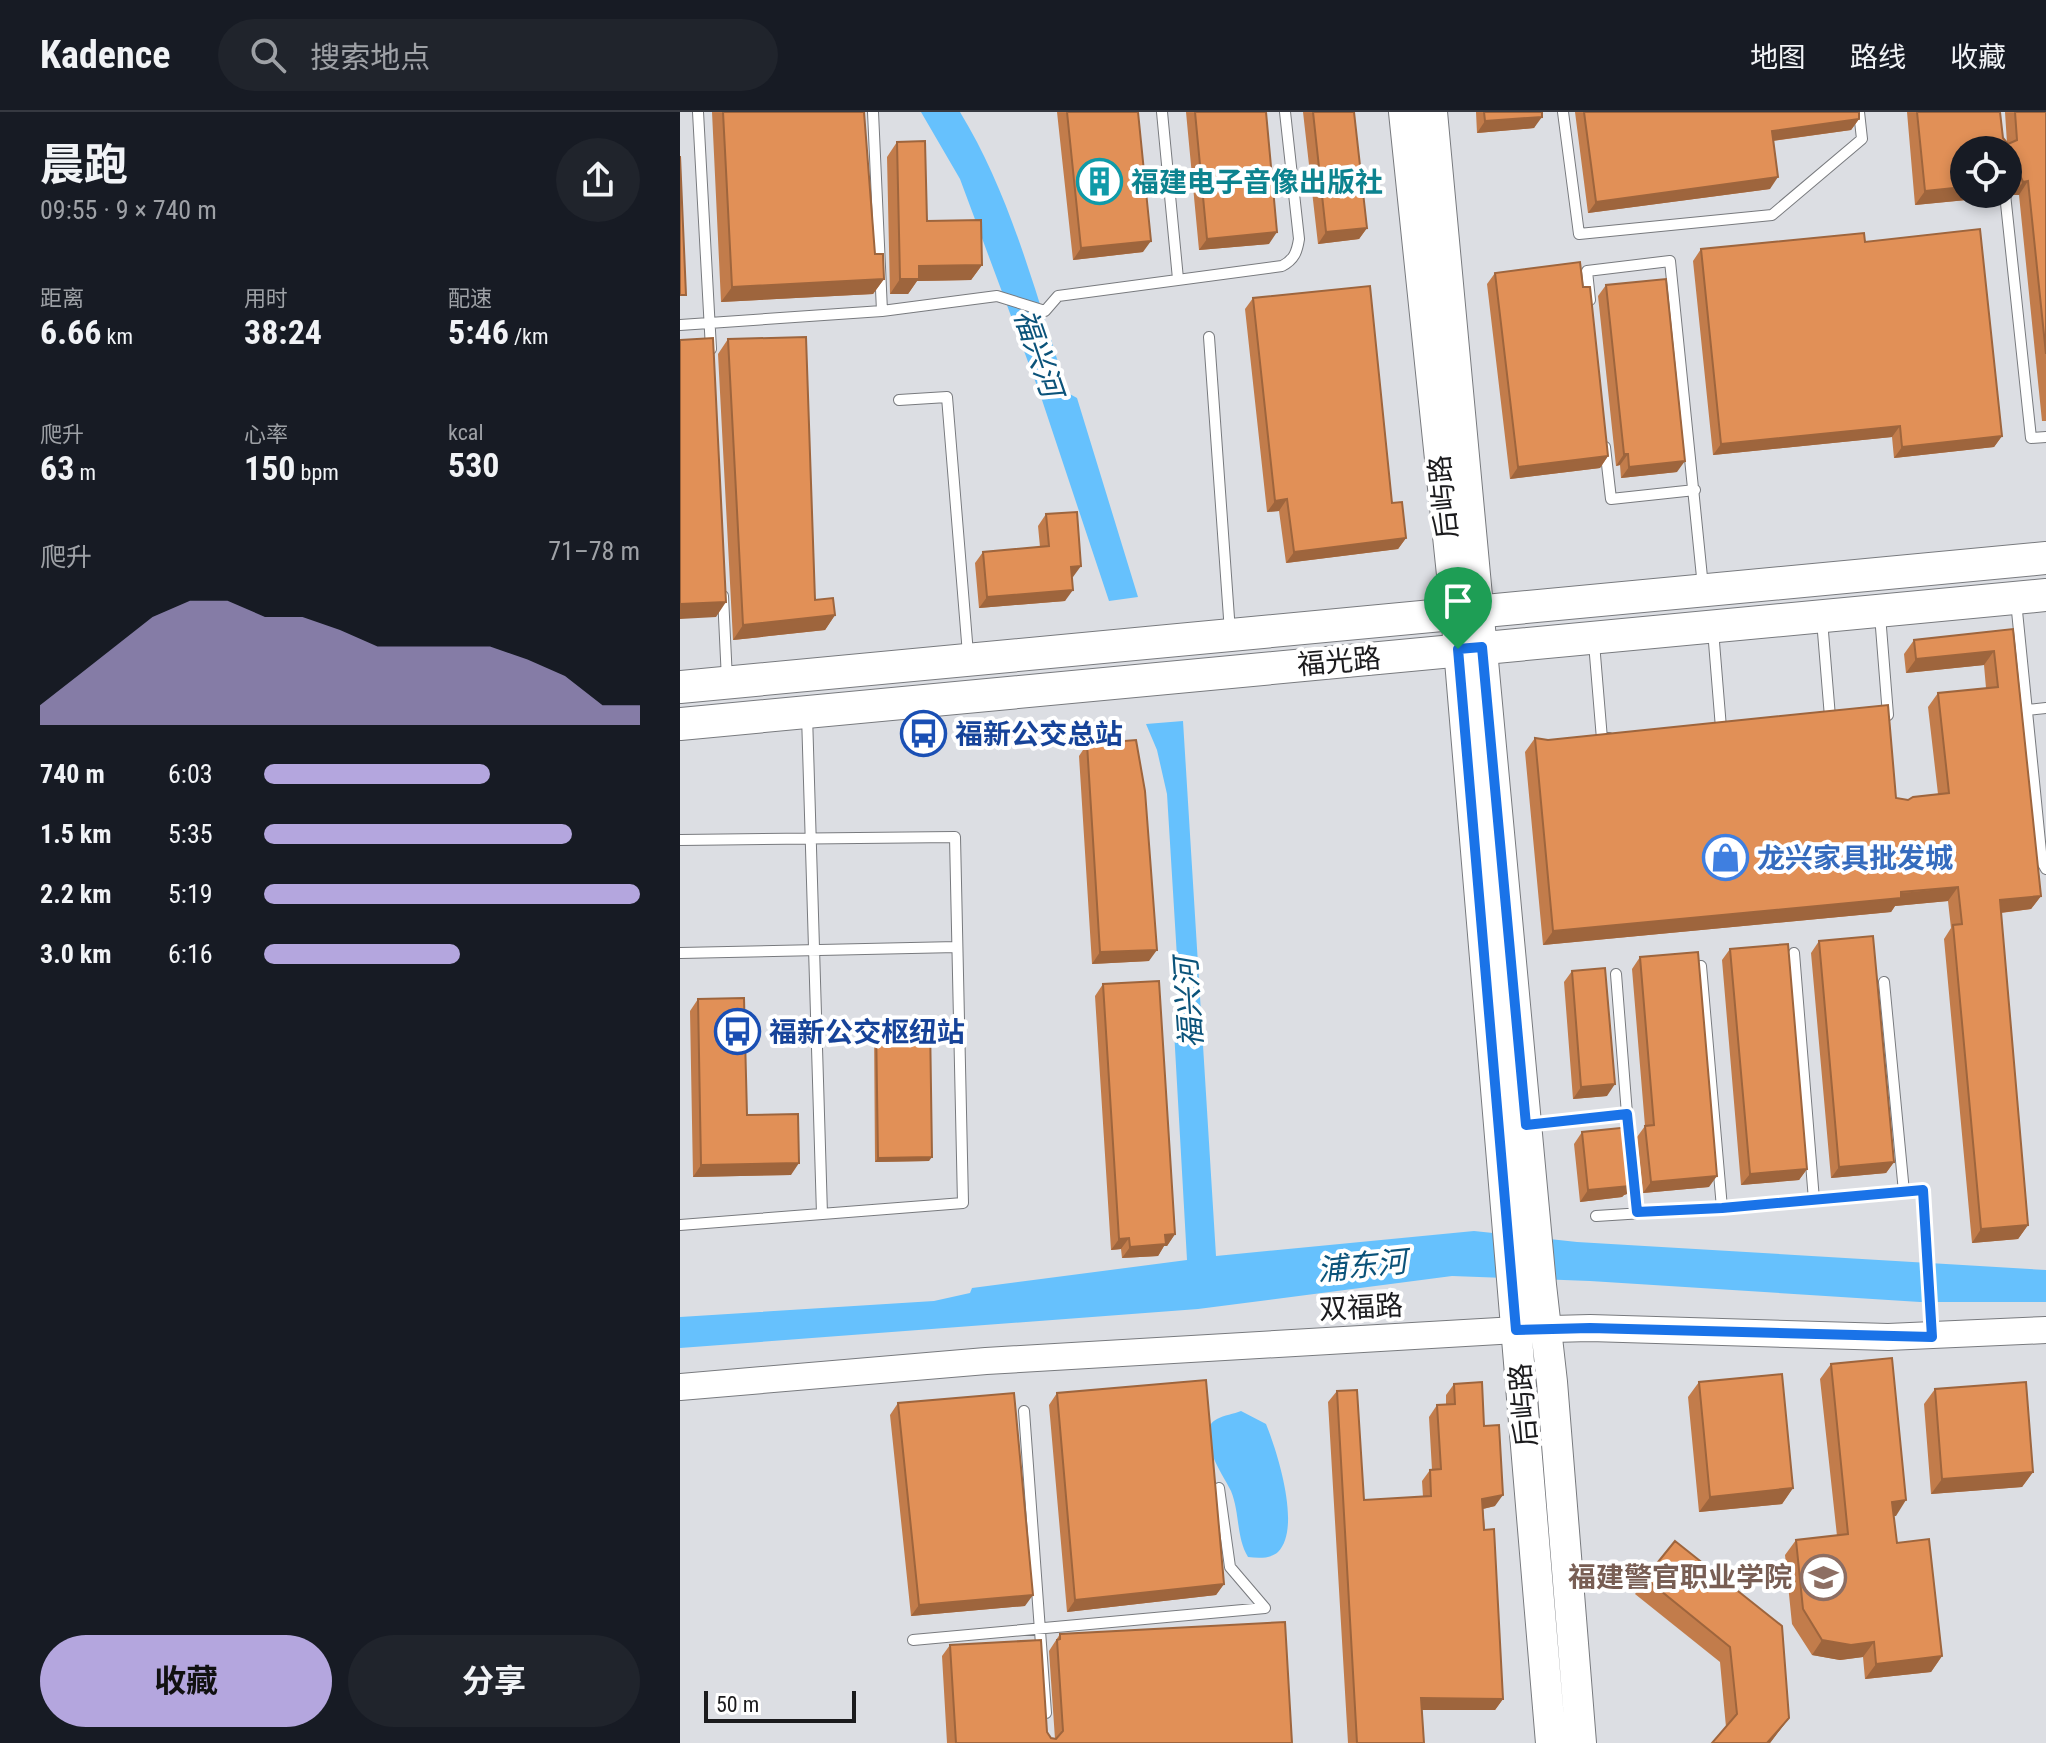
<!DOCTYPE html>
<html lang="zh">
<meta charset="utf-8">
<style>
:root{--surface:#171b24;--page:#20242c;--text:#f1f3f6;--muted:#9ea1a6;--line:#363941;--accent:#b4a6de}
body{margin:0;font-family:"Roboto Condensed","Noto Sans SC",sans-serif;background:var(--page);color:var(--text);height:100vh;display:flex;flex-direction:column;font-size:30px;white-space:nowrap}
*{box-sizing:border-box;margin:0}
p{font-size:26px;color:var(--muted)}
.icon{flex:none;width:44px;height:44px;fill:none;stroke:currentColor;stroke-width:2;stroke-linecap:round;stroke-linejoin:round}
.map{position:relative;flex:1;overflow:hidden}
.details{display:flex;flex-direction:column;background:var(--surface);width:680px}
.details>*{flex:none}
.controls{position:absolute;left:1270px;top:24px;display:grid;gap:16px}
.controls a{display:grid;place-items:center;width:72px;height:72px;border-radius:50%;background:var(--surface);box-shadow:0 4px 12px #0003;font-size:40px}
.scale{position:absolute;left:24px;bottom:20px;width:152px;box-sizing:border-box;padding-left:8px;border:4px solid #1b1b1d;border-top:0;font-size:22px;line-height:28px;white-space:nowrap;color:#1b1b1d;-webkit-text-stroke:6px #fff;paint-order:stroke}
.pin{position:absolute;display:grid;place-items:center;width:68px;height:68px;color:#fff;margin:-82px -34px;border-radius:50% 50% 50% 0;rotate:-45deg;box-shadow:0 0 8px #0007}
.pin .icon{rotate:45deg}
.round{display:grid;place-items:center;flex:none;width:84px;height:84px;border-radius:42px;background:var(--page)}
.head{display:flex;align-items:center;justify-content:space-between;height:136px;padding:0 40px}
h1{font-size:44px;font-weight:700;line-height:60px}
.figures{display:grid;grid-template-columns:repeat(3,1fr);gap:12px;height:136px;padding:8px 40px}
.figures div{display:grid;align-content:center}
.figures b{font-size:34px;font-weight:700}
.figures small{font-size:22px;font-weight:400}
.figures p{font-size:22px}
.chart{height:224px;padding:16px 40px}
.chart p{display:flex;justify-content:space-between}
.chart svg{width:100%;height:144px;margin-top:8px;fill:var(--accent);opacity:.7}
.cta{display:flex;gap:16px;margin-top:auto;padding:16px 40px}
.cta a{flex:1;height:92px;border-radius:48px;background:var(--accent);color:#111;font-size:32px;font-weight:700;line-height:92px;text-align:center}
.cta a+a{background:var(--page);color:var(--text)}
ul{padding:0 40px;list-style:none;font-size:26px}
li{display:grid;grid-template-columns:128px 96px 1fr;align-items:center;height:60px}
li i{height:20px;border-radius:10px;background:var(--accent)}
header{display:flex;align-items:center;gap:48px;box-sizing:border-box;height:112px;padding:0 40px;background:var(--surface);border-bottom:2px solid var(--line)}
header strong{font-size:38px}
nav{display:flex;gap:44px;margin-inline-start:auto;font-size:28px}
.search{width:560px;height:72px;background:var(--page);display:flex;align-items:center;gap:20px;box-sizing:border-box;padding:0 28px;border-radius:44px;color:var(--muted);font-size:30px}
main{display:flex;flex:1;min-height:0}
.map>svg:first-child{display:block}
.water{fill:#66c1fd}
.lines{fill:none;stroke-linecap:round;stroke-linejoin:round}
.service-casing{stroke:#787a7e;stroke-width:12}
.tertiary-casing{stroke:#787a7e;stroke-width:28}
.secondary-casing{stroke:#787a7e;stroke-width:32}
.primary-casing{stroke:#787a7e;stroke-width:34}
.service{stroke:#fff;stroke-width:10}
.tertiary{stroke:#fff;stroke-width:26}
.secondary{stroke:#fff;stroke-width:30}
.primary{stroke:#fff;stroke-width:32}
.wall{fill:#c27c4b}
.shaded-wall{fill:#9e653d}
.building{fill:#e19057;stroke:#9e653d;stroke-width:2}
.route-casing{stroke:#fff;stroke-width:16}
.route{stroke:#1a73e8;stroke-width:10}
.labels{text-anchor:middle;stroke-width:8;stroke-linejoin:round;paint-order:stroke}
.culture-label{font-size:28px;font-weight:bold;fill:#0d838f;stroke:#fff;text-anchor:start}
.street-label{font-size:28px;fill:#1b1b1d;stroke:#fff}
.transit-label{font-size:28px;font-weight:bold;fill:#164399;stroke:#fff;text-anchor:start}
.shop-label{font-size:28px;font-weight:bold;fill:#366cbe;stroke:#fff;text-anchor:start}
.education-label{font-size:28px;font-weight:bold;fill:#785e54;stroke:#fff;text-anchor:end}
.water-label{font-size:30px;font-style:italic;fill:#0b537a;stroke:#fff}
</style>
<header>
<strong>Kadence</strong>
<div class="search"><svg class="icon" aria-label="search" viewBox="0 0 24 24"><circle cx="10" cy="10" r="6"/><path d="M15 15l6 6"/></svg>搜索地点</div>
<nav><a>地图</a><a>路线</a><a>收藏</a></nav>
</header>
<main>
<section class="details">
<div class="head"><div><h1>晨跑</h1><p>09:55 · 9 × 740 m</p></div><a class="round"><svg class="icon" aria-label="share" viewBox="0 0 24 24"><path d="M12 15V3M7 8l5-5 5 5M5 13v7h14v-7"/></svg></a></div>
<div class="figures">
<div><p>距离</p><b>6.66<small> km</small></b></div>
<div><p>用时</p><b>38:24</b></div>
<div><p>配速</p><b>5:46<small> /km</small></b></div>
</div>
<div class="figures">
<div><p>爬升</p><b>63<small> m</small></b></div>
<div><p>心率</p><b>150<small> bpm</small></b></div>
<div><p>kcal</p><b>530</b></div>
</div>
<div class="chart"><p><span>爬升</span>71–78 m</p>
<svg viewBox="0 0 160 44" preserveAspectRatio="none"><path d="M0 44V38L10 29L20 20L30 11L40 6L50 6L60 11L70 11L80 15L90 20L100 20L110 20L120 20L130 24L140 29L150 38L160 38V44z"/></svg>
</div>
<ul>
<li><b>740 m</b>6:03<i style="width:60%"></i></li>
<li><b>1.5 km</b>5:35<i style="width:82%"></i></li>
<li><b>2.2 km</b>5:19<i style="width:100%"></i></li>
<li><b>3.0 km</b>6:16<i style="width:52%"></i></li>
</ul>
<div class="cta"><a>收藏</a><a>分享</a></div>
</section>
<div class="map">
<svg width="1366" height="1631" viewBox="0 0 1366 1631">
<rect width="100%" height="100%" fill="#dcdee3"/>
<path class="water" d="M241 0H280C332 85 357 187 388 281L397 286 458 485 429 489 360 282 280 67Z
M503 609 536 1144 794 1119 897 1130 1366 1158V1190H1240L910 1169 772 1164 518 1197 0 1236V1205L254 1189 290 1181 292 1176 507 1148 493 901 500 894 487 682 477 638 466 612Z
M561 1299 586 1312C597 1339 622 1416 598 1440 590 1447 578 1446 568 1445 556 1425 560 1401 551 1379 544 1364 512 1320 537 1307 544 1303 554 1302 561 1299Z"/>
<g class="lines">
<defs>
<path id="service" d="M18 0 31 237
M193 0 202 199
M482 0 498 167
M883 0 899 122 1092 103 1182 27 1179 0
M1325 82 1351 326 1366 325
M910 188 907 159 990 149 1023 475
M0 213 202 199 317 184 365 199 378 184 602 154C614 148 617 140 619 127L605 0
M529 225 550 520
M219 288 267 285 288 542
M925 335 931 387 1015 378
M43 484 47 568
M1336 489 1362 750 1366 757
M1200 503 1208 603
M1142 508 1150 605 1144 606
M1033 518 1041 616
M914 531 922 627 929 626
M1347 598 1366 596
M127 603 142 1102
M0 728 275 725 283 1091 0 1113
M0 841 277 835
M1114 841 1134 1088
M1021 854 1042 1096
M936 862 947 1002
M1204 870 1224 1080
M848 1013 947 1002 950 1026
M953 1062 957 1100
M916 1104 1042 1096 1243 1078 1252 1223
M344 1299 366 1601
M233 1528 585 1496 550 1455 539 1376"/>
<path id="tertiary" d="M0 1275 306 1249 836 1218 910 1216 1208 1225 1366 1218"/>
<path id="secondary" d="M724 0 776 501 871 1631
M752 0 861 1173 872 1270 901 1631"/>
<path id="primary" d="M0 575 1366 446
M0 612 1366 483"/>
</defs>
<use href="#service" class="service-casing"/>
<use href="#tertiary" class="tertiary-casing"/>
<use href="#secondary" class="secondary-casing"/>
<use href="#primary" class="primary-casing"/>
<use href="#service" class="service"/>
<use href="#tertiary" class="tertiary"/>
<use href="#secondary" class="secondary"/>
<use href="#primary" class="primary"/>
</g>
<path class="wall" d="M32 0H184L195 142 204 167 193 182 41 190Z
M377 0H458L463 140 393 148Z
M506 0H586L589 132 519 138Z
M623 0H674L687 116 679 127 638 132Z
M796 0H862L854 16 797 21Z
M895 0H1179V7L1171 18 1093 29 1090 77 908 101Z
M1227 0H1320L1323 26 1327 31 1325 0H1366V309H1362L1339 83H1333L1331 77 1328 75V38L1317 85 1235 93Z
M217 30 247 109 302 153 291 168 237 169 228 182H210L207 45Z
M1021 137 1322 324 1314 335 1214 346 1212 325 1033 343 1013 149Z
M815 161 928 344 920 356 830 367 807 172Z
M926 173 997 360 941 366 940 353 936 354 918 184Z
M573 186 712 391 726 426 718 437 606 451 599 399 587 400 565 197Z
M48 227 135 488 155 503 145 518 53 528 38 242Z
M366 402 393 465 392 466 385 489 299 496 295 451 303 440 360 435 358 414Z
M1333 517 1361 784 1351 797 1321 801 1348 1113 1338 1127 1292 1131 1264 827 1271 816 1268 789 1215 794 1211 800 863 833 845 640 855 626 1216 686 1228 688 1258 682 1248 595 1258 581 1306 576 1304 553 1226 561 1224 542 1234 528Z
M407 632 469 849 412 852 399 644Z
M1139 829 1214 1050 1206 1061 1151 1066 1131 841Z
M1050 837 1127 1057 1119 1068 1061 1073 1042 848Z
M960 845 1029 1075 963 1081 957 1025 965 1014 952 857Z
M892 859 927 984 893 987 884 870Z
M423 872 495 1122 487 1134H484L478 1144 442 1146 441 1137 431 1138 415 884Z
M18 887 67 1003 111 1063 13 1065 10 899Z
M196 910 249 1049 195 1050 194 914Z
M902 1020 955 1071 947 1082 944 1083 942 1085 900 1090 894 1032Z
M1151 1252 1216 1404H1214L1217 1431 1262 1544 1251 1560 1185 1567 1183 1545 1160 1548 1132 1543 1112 1512 1105 1443 1116 1428 1157 1424 1140 1267Z
M1019 1270 1113 1376 1102 1392 1019 1400 1008 1285Z
M774 1272 804 1314 815 1394 803 1397 823 1587 815 1598H742L744 1631H668L648 1290 657 1279 684 1388 743 1385 742 1369 750 1358H752L749 1305 757 1293H766V1283Z
M1255 1277 1353 1360 1342 1375 1251 1382 1244 1292Z
M377 1281 544 1472 536 1483 387 1500 369 1293Z
M218 1291 345 1494 231 1504 210 1303Z
M995 1429 1109 1606 1090 1631H1032L1046 1615 1040 1550 955 1482Z
M380 1522 612 1631H267L262 1544 270 1533 367 1620 371 1626 375 1627 369 1539Z"/>
<path class="shaded-wall" d="M862 5 854 16 797 21 805 9Z
M1179 7 1171 18 1084 30 1092 19Z
M1098 65 1090 77 908 101 916 90Z
M1348 69 1339 83H1333L1343 70Z
M1284 75V82H1319L1317 85 1235 93 1245 79Z
M687 116 679 127 638 132 646 120Z
M597 120 589 132 519 138 527 127Z
M471 129 463 140 393 148 401 136Z
M302 153 291 168 237 169 228 182H210L220 167 239 154Z
M204 167 193 182 41 190 52 175Z
M1220 314 1212 325 1033 343 1041 332Z
M1322 324 1314 335 1214 346 1222 335Z
M944 342H948L940 353 936 354Z
M928 344 920 356 830 367 838 355Z
M1005 349 997 360 941 366 949 355Z
M607 387 599 399 587 400 595 389Z
M726 426 718 437 606 451 614 440Z
M401 454 393 465 383 466 391 455Z
M393 478 385 489 299 496 307 485Z
M46 490 36 505 0 507V492Z
M155 503 145 518 53 528 63 513Z
M1314 539 1304 553 1226 561 1236 547Z
M1278 775 1268 789 1215 794 1211 800 863 833 873 819Z
M1361 784 1351 797 1310 802 1320 788Z
M477 838 469 849 412 852 420 840Z
M935 972 927 984 893 987 901 975Z
M252 1045 249 1049 195 1050 198 1046Z
M1214 1050 1206 1061 1151 1066 1159 1055Z
M119 1051 111 1063 13 1065 21 1053Z
M1127 1057 1119 1068 1061 1073 1070 1062Z
M1037 1064 1029 1075 963 1081 971 1070Z
M955 1071 947 1082 944 1083 942 1085 900 1090 908 1078Z
M1348 1113 1338 1127 1292 1131 1301 1117Z
M495 1122 487 1134H484L478 1144 442 1146 450 1135 485 1123Z
M449 1126 441 1137 431 1138 439 1127Z
M1353 1360 1342 1375 1251 1382 1262 1367Z
M1113 1376 1102 1392 1019 1400 1030 1385Z
M823 1383 815 1394 794 1399 802 1387Z
M1226 1388 1216 1404 1201 1405 1212 1390Z
M544 1472 536 1483 387 1500 395 1488Z
M353 1483 345 1494 231 1504 239 1493Z
M1142 1528 1194 1530 1183 1545 1160 1548 1132 1543Z
M1262 1544 1251 1560 1185 1567 1196 1552Z
M741 1586 823 1587 815 1598H733Z
M1109 1606 1090 1631H1087Z"/>
<path class="building" d="M43 0H184L195 142H203L204 167 52 175Z
M387 0H458L471 129 401 136Z
M515 0H586L597 120 527 127Z
M633 0H674L687 116 646 120Z
M804 0H862V5L805 9Z
M904 0H1179V7L1092 19 1098 65 916 90Z
M1237 0H1320L1323 26 1328 32 1337 28 1335 0H1366V242L1348 69 1343 70 1340 63 1334 61 1328 64V38H1284V75L1245 79Z
M245 29 247 109 301 108 302 153 239 154V167H220L217 30Z
M0 44 6 183H0Z
M1300 117 1322 324 1222 335 1220 314 1041 332 1021 137 1184 121 1185 130Z
M900 150 903 175H910L928 344 838 355 815 161Z
M986 167 1005 349 949 355 948 342H944L926 173Z
M690 174 712 391 722 390 726 426 614 440 607 387 595 389 573 186Z
M126 225 135 488 153 486 155 503 63 513 48 227Z
M33 226 46 490 0 492V228Z
M397 400 401 454 391 455 393 478 307 485 303 440 369 434 366 402Z
M1333 517 1361 784 1320 788 1348 1113 1301 1117 1273 813 1282 812 1278 775 1221 780V786L873 819 855 626 868 628 1208 593 1216 686 1228 688 1233 685 1269 681 1258 581 1318 575 1314 539 1236 547 1234 528Z
M456 628 465 679 477 838 420 840 407 632Z
M1193 824 1214 1050 1159 1055 1139 829Z
M1108 832 1127 1057 1070 1062 1050 837Z
M1018 840 1037 1064 971 1070 965 1014 974 1013 960 845Z
M925 856 935 972 901 975 892 859Z
M479 869 495 1122 485 1123 486 1132 450 1135 449 1126 439 1127 423 872Z
M64 886 67 1003 118 1002 119 1051 21 1053 18 887Z
M250 909 252 1045 198 1046 196 910Z
M950 1015 955 1071H950V1074L908 1078 902 1020Z
M1212 1246 1226 1388 1212 1390 1217 1431 1249 1427 1262 1544 1196 1552 1194 1530 1171 1533 1142 1528 1123 1497 1116 1428 1168 1422 1151 1252Z
M1102 1262 1113 1376 1030 1385 1019 1270Z
M526 1268 544 1472 395 1488 377 1281Z
M802 1270 804 1314 819 1313 823 1383 802 1387 804 1418 814 1417 823 1587 741 1586 744 1631H677L657 1279 677 1278 684 1388 751 1384 750 1358 761 1357 757 1293 775 1292 774 1272Z
M1346 1270 1353 1360 1262 1367 1255 1277Z
M334 1281 353 1483 239 1493 218 1291Z
M995 1429 1102 1514 1109 1606 1087 1631H1032L1057 1602 1050 1535 965 1466Z
M605 1510 612 1631H276L270 1533 361 1528 367 1620 371 1626 376 1627 383 1619 377 1528 380 1527V1522Z"/>
<g class="lines">
<defs>
<path id="route" d="M802 535 846 1013 947 1002 957 1100 1042 1096 1243 1078 1252 1225 910 1216 836 1218 778 537Z"/>
</defs>
<use href="#route" class="route-casing"/>
<use href="#route" class="route"/>
</g>
<defs>
<symbol id="building-ring" viewBox="-11 -11 22 22"><circle r="9.5" fill="#fff" stroke="#0f9aa8" stroke-width="1.5"/><path d="M-4-6H4V6H1V3H-1V6H-4ZM-2.5-4.3h1.7v1.8h-1.7ZM.8-4.3h1.7v1.8H.8ZM-2.5-1h1.7V.8h-1.7ZM.8-1h1.7V.8H.8Z" fill="#0f9aa8"/></symbol>
<symbol id="bus-ring" viewBox="-11 -11 22 22"><circle r="9.5" fill="#fff" stroke="#1a4fb4" stroke-width="1.5"/><path d="M-5-6H5V4H4V6H2V4H-2V6H-4V4H-5ZM-3.5-4V0h7V-4ZM-3.5 1.2v1.5H-2V1.2ZM2 1.2v1.5H3.5V1.2Z" fill="#1a4fb4"/></symbol>
<symbol id="shop-ring" viewBox="-11 -11 22 22"><circle r="9.5" fill="#fff" stroke="#3f7fe0" stroke-width="1.5"/><path d="M-5-2.5h2.3a2.7 3.5 0 0 1 5.4 0H5L5.5 6h-11ZM-1.5-2.5h3a1.5 2.3 0 0 0-3 0Z" fill="#3f7fe0"/></symbol>
<symbol id="university-ring" viewBox="-11 -11 22 22"><circle r="9.5" fill="#fff" stroke="#8d6e63" stroke-width="1.5"/><path d="M0-5L7-2L0 1L-7-2ZM-4 1L0 2.5L4 1V4Q0 6-4 4Z" fill="#8d6e63"/></symbol>
</defs>
<g fill-rule="evenodd">
<use href="#building-ring" x="394" y="44" width="51" height="51"/>
<use href="#bus-ring" x="218" y="596" width="51" height="51"/>
<use href="#shop-ring" x="1020" y="720" width="51" height="51"/>
<use href="#bus-ring" x="32" y="894" width="51" height="51"/>
<use href="#university-ring" x="1118" y="1440" width="51" height="51"/>
</g>
<g class="labels">
<g class="culture-label">
<text x="451" y="80">福建电子音像出版社</text>
</g>
<g class="street-label">
<text transform="translate(763 385) rotate(-96)" y="10">后屿路</text>
<text transform="translate(659 549) rotate(-5)" y="10">福光路</text>
<text transform="translate(681 1195) rotate(-3)" y="10">双福路</text>
<text transform="translate(843 1293) rotate(-95)" y="10">后屿路</text>
</g>
<g class="transit-label">
<text x="275" y="632">福新公交总站</text>
<text x="89" y="930">福新公交枢纽站</text>
</g>
<g class="shop-label">
<text x="1077" y="756">龙兴家具批发城</text>
</g>
<g class="education-label">
<text x="1112" y="1475">福建警官职业学院</text>
</g>
<g class="water-label">
<text transform="translate(358 241) rotate(71)" y="10">福兴河</text>
<text transform="translate(509 891) rotate(-94)" y="10">福兴河</text>
<text transform="translate(682 1154) rotate(-6)" y="10">浦东河</text>
</g>
</g>
</svg>
<div class="controls">
<a><svg class="icon" aria-label="locate" viewBox="0 0 24 24"><circle cx="12" cy="12" r="6"/><path d="M12 2v4M12 18v4M2 12h4M18 12h4"/></svg></a>
</div>
<div class="scale">50 m</div>
<div class="pin" style="left:778px;top:537px;background:#1e9e55"><svg class="icon" aria-label="arrive" viewBox="0 0 24 24"><path d="M6 21V4h12l-3 4 3 4H6"/></svg></div>
</div>
</main>
